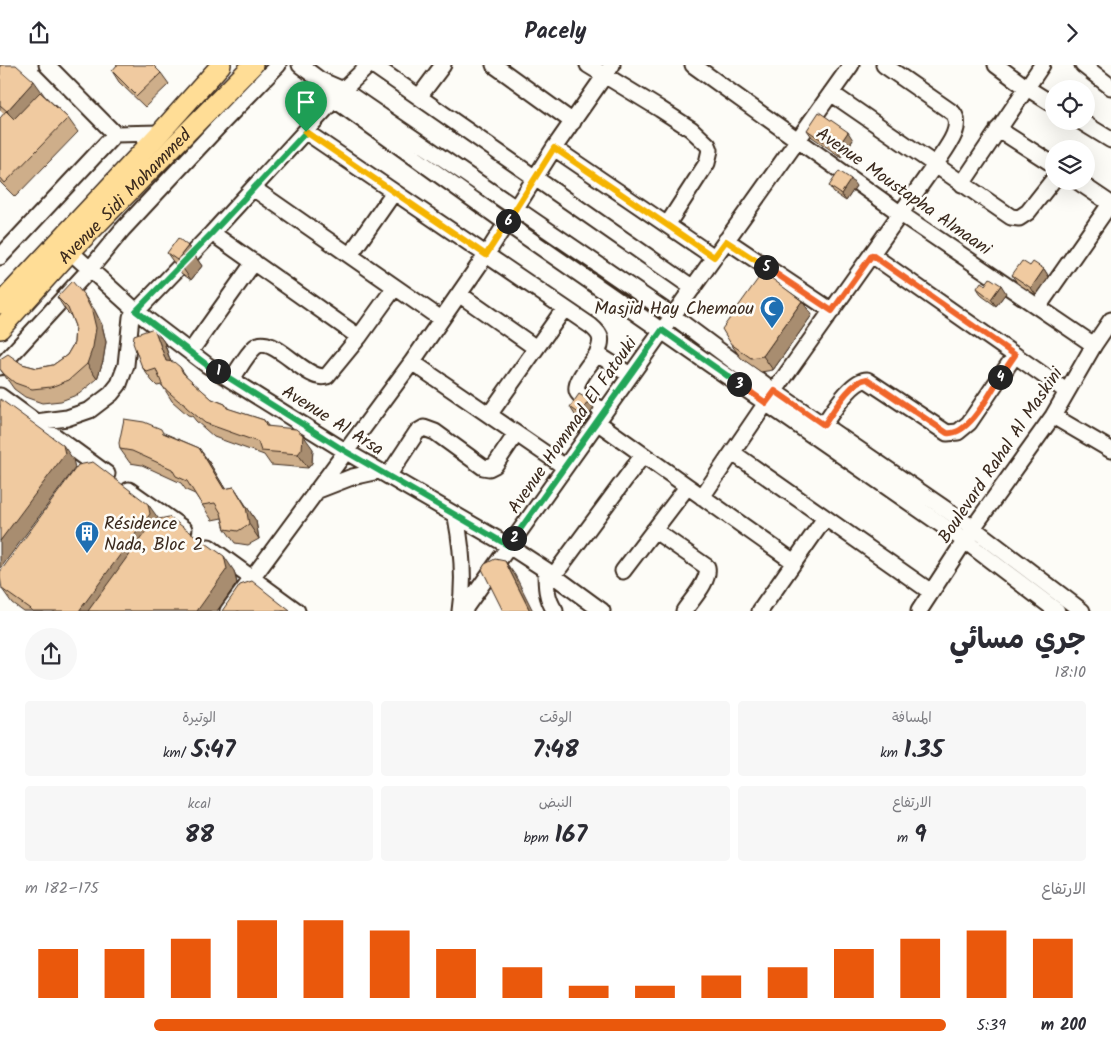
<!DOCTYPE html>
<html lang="ar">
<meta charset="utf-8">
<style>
:root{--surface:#fff;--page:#f7f7f7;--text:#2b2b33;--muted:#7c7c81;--accent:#ea580c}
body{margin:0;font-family:Kalam,"Playpen Sans Arabic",sans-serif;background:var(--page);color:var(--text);direction:rtl;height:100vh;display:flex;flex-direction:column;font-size:19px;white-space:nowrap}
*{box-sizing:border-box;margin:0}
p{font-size:16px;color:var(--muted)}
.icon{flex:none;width:28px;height:28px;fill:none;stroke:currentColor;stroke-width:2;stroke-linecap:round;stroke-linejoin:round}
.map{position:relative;height:546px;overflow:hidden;direction:ltr}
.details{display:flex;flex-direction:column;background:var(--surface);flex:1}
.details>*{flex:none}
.fabs{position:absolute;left:1045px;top:15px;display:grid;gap:10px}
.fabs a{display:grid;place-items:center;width:50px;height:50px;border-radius:50%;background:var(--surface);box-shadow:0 5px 20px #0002;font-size:25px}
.pin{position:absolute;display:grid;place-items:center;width:42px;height:42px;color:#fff;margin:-51px -21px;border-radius:50% 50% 50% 0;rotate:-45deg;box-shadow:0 0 5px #0007}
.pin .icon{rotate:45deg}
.km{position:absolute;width:25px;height:25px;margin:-12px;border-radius:50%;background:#222;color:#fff;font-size:14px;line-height:25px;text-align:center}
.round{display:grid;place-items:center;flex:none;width:52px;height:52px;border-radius:26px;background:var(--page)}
.overview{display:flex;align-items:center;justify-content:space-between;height:85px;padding:0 25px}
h1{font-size:28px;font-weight:700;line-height:38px}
.figures{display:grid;grid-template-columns:repeat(3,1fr);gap:8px;height:85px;padding:5px 25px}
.figures div{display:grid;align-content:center;border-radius:5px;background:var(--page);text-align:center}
.figures b{font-size:25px;font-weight:700}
.figures small{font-size:14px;font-weight:400}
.figures p{font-size:14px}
.chart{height:140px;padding:10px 25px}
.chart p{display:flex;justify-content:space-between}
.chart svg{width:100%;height:90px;margin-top:5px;stroke:var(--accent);stroke-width:6}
ul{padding:0 25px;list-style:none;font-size:16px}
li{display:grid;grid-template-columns:80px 60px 1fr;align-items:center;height:38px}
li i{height:12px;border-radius:6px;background:var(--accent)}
header{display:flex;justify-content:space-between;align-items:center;height:65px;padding:0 25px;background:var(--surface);font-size:22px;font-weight:700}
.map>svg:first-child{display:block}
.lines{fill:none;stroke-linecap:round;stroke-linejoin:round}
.minor-casing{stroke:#3b2a1e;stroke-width:19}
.major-casing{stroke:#3b2a1e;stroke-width:22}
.minor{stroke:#fdfcf7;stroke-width:15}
.major{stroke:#ffdd96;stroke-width:19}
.wall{fill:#ceae8a;stroke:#3b2a1e}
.shaded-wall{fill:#a88d70;stroke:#3b2a1e}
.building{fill:#f0caa0;stroke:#3b2a1e}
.split-1-casing{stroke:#fff;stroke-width:10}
.split-2-casing{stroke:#fff;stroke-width:10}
.split-3-casing{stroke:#fff;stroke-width:10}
.split-4-casing{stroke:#fff;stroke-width:10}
.split-5-casing{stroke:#fff;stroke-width:10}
.split-6-casing{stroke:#fff;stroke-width:10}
.split-7-casing{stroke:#fff;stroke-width:10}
.split-1{stroke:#22a559;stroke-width:6}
.split-2{stroke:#22a559;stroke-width:6}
.split-3{stroke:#22a559;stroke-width:6}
.split-4{stroke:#f0652b;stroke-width:6}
.split-5{stroke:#f0652b;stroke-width:6}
.split-6{stroke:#f5b400;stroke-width:6}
.split-7{stroke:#f5b400;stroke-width:6}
.labels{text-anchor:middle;stroke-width:5;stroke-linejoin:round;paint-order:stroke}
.street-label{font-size:18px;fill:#3b2a1e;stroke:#fdfcf7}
.poi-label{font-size:18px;fill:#3b2a1e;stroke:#fdfcf7;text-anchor:end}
</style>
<header><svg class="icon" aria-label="forward" viewBox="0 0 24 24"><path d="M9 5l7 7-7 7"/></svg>Pacely<svg class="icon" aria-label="share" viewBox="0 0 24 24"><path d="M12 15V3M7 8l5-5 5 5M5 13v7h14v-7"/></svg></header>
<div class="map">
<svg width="1111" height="546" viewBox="0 0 1111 546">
<rect width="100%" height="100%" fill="#fdfcf7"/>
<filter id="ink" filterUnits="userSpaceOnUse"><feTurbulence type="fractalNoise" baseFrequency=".02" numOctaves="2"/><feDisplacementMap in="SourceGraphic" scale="10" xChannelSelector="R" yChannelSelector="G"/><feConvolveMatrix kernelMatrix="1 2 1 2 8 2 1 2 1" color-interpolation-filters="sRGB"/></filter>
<g filter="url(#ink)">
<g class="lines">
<defs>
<path id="minor" d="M47 0 115 69
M300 0 320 15 343 25 673 251 775 327 973 463 1082 546
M373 0 693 223
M494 0 573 57
M588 0 660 44 691 64 708 80 710 85 707 98 667 160
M693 0 901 149 1094 280
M996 0 1027 23 1054 40
M1083 0 1111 22
M321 17 335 35 506 158 965 476 1057 546
M831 28 1011 152 1019 153 1028 147 1054 114
M419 32 443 0
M1080 56 1111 75
M998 64 1054 100
M306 67 591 261C602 270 603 275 597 289L630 310
M554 83 714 192
M1077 116 1111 139
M962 119 1042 0
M253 123 441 254
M212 168 359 272
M726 175 832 246
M62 179 136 246 207 300 345 386 509 481 546 505 602 546
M350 190 394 127
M872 190 1066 326
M0 192 115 69 160 68
M459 229 536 283
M1038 242 1110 139
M190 287 254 197
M597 289C592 297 570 320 579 329 585 336 596 341 604 346
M412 297 565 402
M0 302 90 204 122 165 218 62 278 0
M232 314C239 304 246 290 255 282 273 267 306 318 327 311L359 272 395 222
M0 331 107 409
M489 350 564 244
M1053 351 1111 385
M36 357 67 353 90 345 111 329 119 319 126 300 131 252 212 168 343 25 369 0
M597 357 794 497
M819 366C829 353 850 315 867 315L947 368 958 367 969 358 1015 290
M733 388 931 527
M388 411 417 367 424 363 435 367 483 402 489 403 495 400 516 369
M129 425 184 464
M316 426 352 412 379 406
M702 432 766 338 935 100C943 87 965 63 953 48L884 0
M456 452C462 483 465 514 460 546
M654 465 707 502C710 516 692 534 684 546
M209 482 297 546
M546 505C546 520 546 533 555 546
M623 506 687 422
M554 510 643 390
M228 546 412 297 486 190 554 83 612 0
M463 546 851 0
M760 546 825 453
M919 546 973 463 1053 351 1094 280 1111 255"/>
<g id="major">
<path d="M0 239 160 68 221 0"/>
<path id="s1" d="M0 264 70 187 253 0"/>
</g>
</defs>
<use href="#minor" class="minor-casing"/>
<use href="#major" class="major-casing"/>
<use href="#minor" class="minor"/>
<use href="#major" class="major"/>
</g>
<path class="wall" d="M0 0 44 30 68 53 78 67 15 132 0 117V53L4 49 0 45Z
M112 6 161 8 169 19 145 42 119 17Z
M807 65 853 75 841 92 812 72Z
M829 121H856L846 136 834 128Z
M188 181 202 201 191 215 181 208 167 188Z
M1030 201 1044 204 1049 212 1036 230 1017 218 1012 210Z
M985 220 1006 228 996 241 982 231 977 223Z
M57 232 94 244 102 260 106 277 103 296 97 314 79 329 61 336 42 338 25 332 14 324 0 304 22 299 37 303 53 300 67 290 74 278 75 261 71 251 66 246Z
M802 236 812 250 773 305 761 307 741 293 731 279Z
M154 263 164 277 171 297 180 302 187 312 212 334 225 339 229 344 264 355 268 361 313 384 312 398 308 403 271 400 264 390 214 372 196 356 192 351 188 350 172 336 162 320 157 321 152 316 142 302Z
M570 342 594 343 585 356 575 350Z
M164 368 199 383 209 397 225 424 234 422 243 436 256 456 259 474 248 480 235 478 225 464 222 453 212 455 195 429 186 425 181 418 142 400 130 398 120 384Z
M158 453 159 454 234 506 237 518 217 546H23L12 538 2 524Z"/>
<path class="shaded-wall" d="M34 16 44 30 16 60 7 46Z
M848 67 853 75 841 92 836 85Z
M851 114 856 121 846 136 841 129Z
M188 181 202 201 191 215 177 195Z
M1044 204 1049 212 1036 230 1031 223Z
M1001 220 1006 228 996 241 991 234Z
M84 230 94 244 102 260 106 277 103 296 97 314 87 299Z
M802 236 812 250 773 305 763 291Z
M154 263 164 277 175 310 166 296Z
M589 335 594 343 585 356 580 349Z
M303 370 313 384 312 398 308 403 298 389Z
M63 380 73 394 75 403 0 504V476Z
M199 383 209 397 234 438 224 424Z
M234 422 243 436 256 456 259 474 249 459Z
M148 439 158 453 160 463 99 546H79Z
M224 491 234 506 237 518 217 546H197Z
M505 496 515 510 533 546H530Z"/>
<path class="building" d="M0 0H16L34 16 7 46 0 40Z
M117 0H153L161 8 137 31 112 6Z
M40 27 68 53 5 118 0 112V53L6 46 14 54Z
M819 47 848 67 836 85 807 65Z
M839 106 851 114 841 129 829 121Z
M178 173 188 181 177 195 167 188Z
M1022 196 1030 201 1033 197 1044 204 1031 223 1012 210Z
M763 207 802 236 763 291 751 293 731 279 722 264Z
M990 213 1001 220 991 234 977 223 981 217 985 220Z
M72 216 84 230 92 246 96 263 93 282 87 299 69 315 51 322 32 324 15 318 4 309 0 304V294L8 289 22 299 37 303 53 300 67 290 74 278 75 261 68 243 57 232Z
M154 263 166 296 174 297 180 302 183 308 212 334 225 339 227 343 264 355 266 361 296 364 303 370 302 384 298 389 261 386 258 377 205 358 186 342 184 338 179 336 163 322 156 304 147 307 142 302 133 278 134 270Z
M579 329 589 335 580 349 570 342Z
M0 334 63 380 65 389 0 476Z
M124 354 144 357 161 364 163 368 199 383 224 424 234 422 246 442 249 459 238 466 225 464 221 448 215 438 202 440 187 416 176 411 172 404 132 386 120 384 119 378Z
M93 397 148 439 150 449 79 546H33L2 524 0 512V507L78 400Z
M169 452 224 491 227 504 197 546H88L154 455Z
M495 494 505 496 530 546H503L482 504 485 499Z
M252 516 290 546H222L240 520Z"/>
</g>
<g class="lines" filter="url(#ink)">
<defs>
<path id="split-1" d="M218 306 207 300 136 246 212 168 306 67"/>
<path id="split-2" d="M218 306 345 386 509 481 514 473"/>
<path id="split-3" d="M514 473 662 265 739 319"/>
<path id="split-4" d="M739 319 766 338 775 326 824 360C833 347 851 315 867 314L947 368C969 371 990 328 1000 312"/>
<path id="split-5" d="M766 202 832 246 872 190 1015 290 1000 312"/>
<path id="split-6" d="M508 156 554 83 714 192 726 176 766 202"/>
<path id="split-7" d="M306 67 486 190 508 156"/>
</defs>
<use href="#split-1" class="split-1-casing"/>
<use href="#split-2" class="split-2-casing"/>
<use href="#split-3" class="split-3-casing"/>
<use href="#split-4" class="split-4-casing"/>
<use href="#split-5" class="split-5-casing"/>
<use href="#split-6" class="split-6-casing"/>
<use href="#split-7" class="split-7-casing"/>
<use href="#split-1" class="split-1"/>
<use href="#split-2" class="split-2"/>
<use href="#split-3" class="split-3"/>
<use href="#split-4" class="split-4"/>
<use href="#split-5" class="split-5"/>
<use href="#split-6" class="split-6"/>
<use href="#split-7" class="split-7"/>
</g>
<defs>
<symbol id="mosque-pin" viewBox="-11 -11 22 30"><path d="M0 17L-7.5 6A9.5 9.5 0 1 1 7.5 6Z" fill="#1f6fb2" stroke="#fdfcf7"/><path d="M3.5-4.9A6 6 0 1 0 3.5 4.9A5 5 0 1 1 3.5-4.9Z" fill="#fff"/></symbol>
<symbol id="building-pin" viewBox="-11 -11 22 30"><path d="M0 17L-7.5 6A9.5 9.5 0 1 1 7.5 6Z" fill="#1f6fb2" stroke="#fdfcf7"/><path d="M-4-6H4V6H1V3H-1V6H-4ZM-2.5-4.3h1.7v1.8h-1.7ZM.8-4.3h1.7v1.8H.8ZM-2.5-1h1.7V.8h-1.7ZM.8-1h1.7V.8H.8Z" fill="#fff"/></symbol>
</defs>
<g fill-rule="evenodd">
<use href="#mosque-pin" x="758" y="229" width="28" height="38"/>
<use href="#building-pin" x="73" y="454" width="28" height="38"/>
</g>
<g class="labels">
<g class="street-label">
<text transform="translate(904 126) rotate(35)" y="6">Avenue Moustapha Almaani</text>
<text dy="6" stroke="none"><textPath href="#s1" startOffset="182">Avenue Sidi Mohammed</textPath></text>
<text transform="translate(333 355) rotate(32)" y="6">Avenue Al Arsa</text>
<text transform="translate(572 360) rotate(-55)" y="6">Avenue Hommad El Fatouki</text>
<text transform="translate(1000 390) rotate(-56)" y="6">Boulevard Rahal Al Maskini</text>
</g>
<g class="poi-label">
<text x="754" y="249">Masjid Hay Chemaou</text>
<text x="104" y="464" text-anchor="start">Résidence<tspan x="104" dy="21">Nada, Bloc 2</tspan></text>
</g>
</g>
</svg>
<div class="fabs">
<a><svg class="icon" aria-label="locate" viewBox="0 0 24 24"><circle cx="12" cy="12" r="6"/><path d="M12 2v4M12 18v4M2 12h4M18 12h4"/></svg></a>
<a><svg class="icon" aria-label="layers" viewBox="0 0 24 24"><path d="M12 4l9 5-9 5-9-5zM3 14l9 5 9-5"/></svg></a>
</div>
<div class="pin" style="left:306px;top:67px;background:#1e9e55"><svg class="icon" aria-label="arrive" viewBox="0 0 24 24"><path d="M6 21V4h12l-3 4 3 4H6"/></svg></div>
<b class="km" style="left:218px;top:306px">1</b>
<b class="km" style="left:514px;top:473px">2</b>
<b class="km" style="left:739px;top:319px">3</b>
<b class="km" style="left:1000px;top:312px">4</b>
<b class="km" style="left:766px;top:202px">5</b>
<b class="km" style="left:508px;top:156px">6</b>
</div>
<section class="details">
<div class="overview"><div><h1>جري مسائي</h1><p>18:10</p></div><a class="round"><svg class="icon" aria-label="share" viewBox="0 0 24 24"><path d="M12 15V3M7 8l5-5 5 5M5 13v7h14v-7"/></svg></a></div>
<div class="figures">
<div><p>المسافة</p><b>1.35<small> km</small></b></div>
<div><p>الوقت</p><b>7:48</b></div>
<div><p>الوتيرة</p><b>5:47<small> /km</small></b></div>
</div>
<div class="figures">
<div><p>الارتفاع</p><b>9<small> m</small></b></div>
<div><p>النبض</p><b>167<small> bpm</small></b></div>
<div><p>kcal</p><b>88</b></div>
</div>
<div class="chart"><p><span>الارتفاع</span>175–182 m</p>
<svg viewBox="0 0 160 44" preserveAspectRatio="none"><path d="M5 44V20M15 44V20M25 44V15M35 44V6M45 44V6M55 44V11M65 44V20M75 44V29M85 44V38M95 44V38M105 44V33M115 44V29M125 44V20M135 44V15M145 44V11M155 44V15"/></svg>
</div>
<ul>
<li><b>200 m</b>5:39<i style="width:86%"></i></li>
</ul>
</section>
